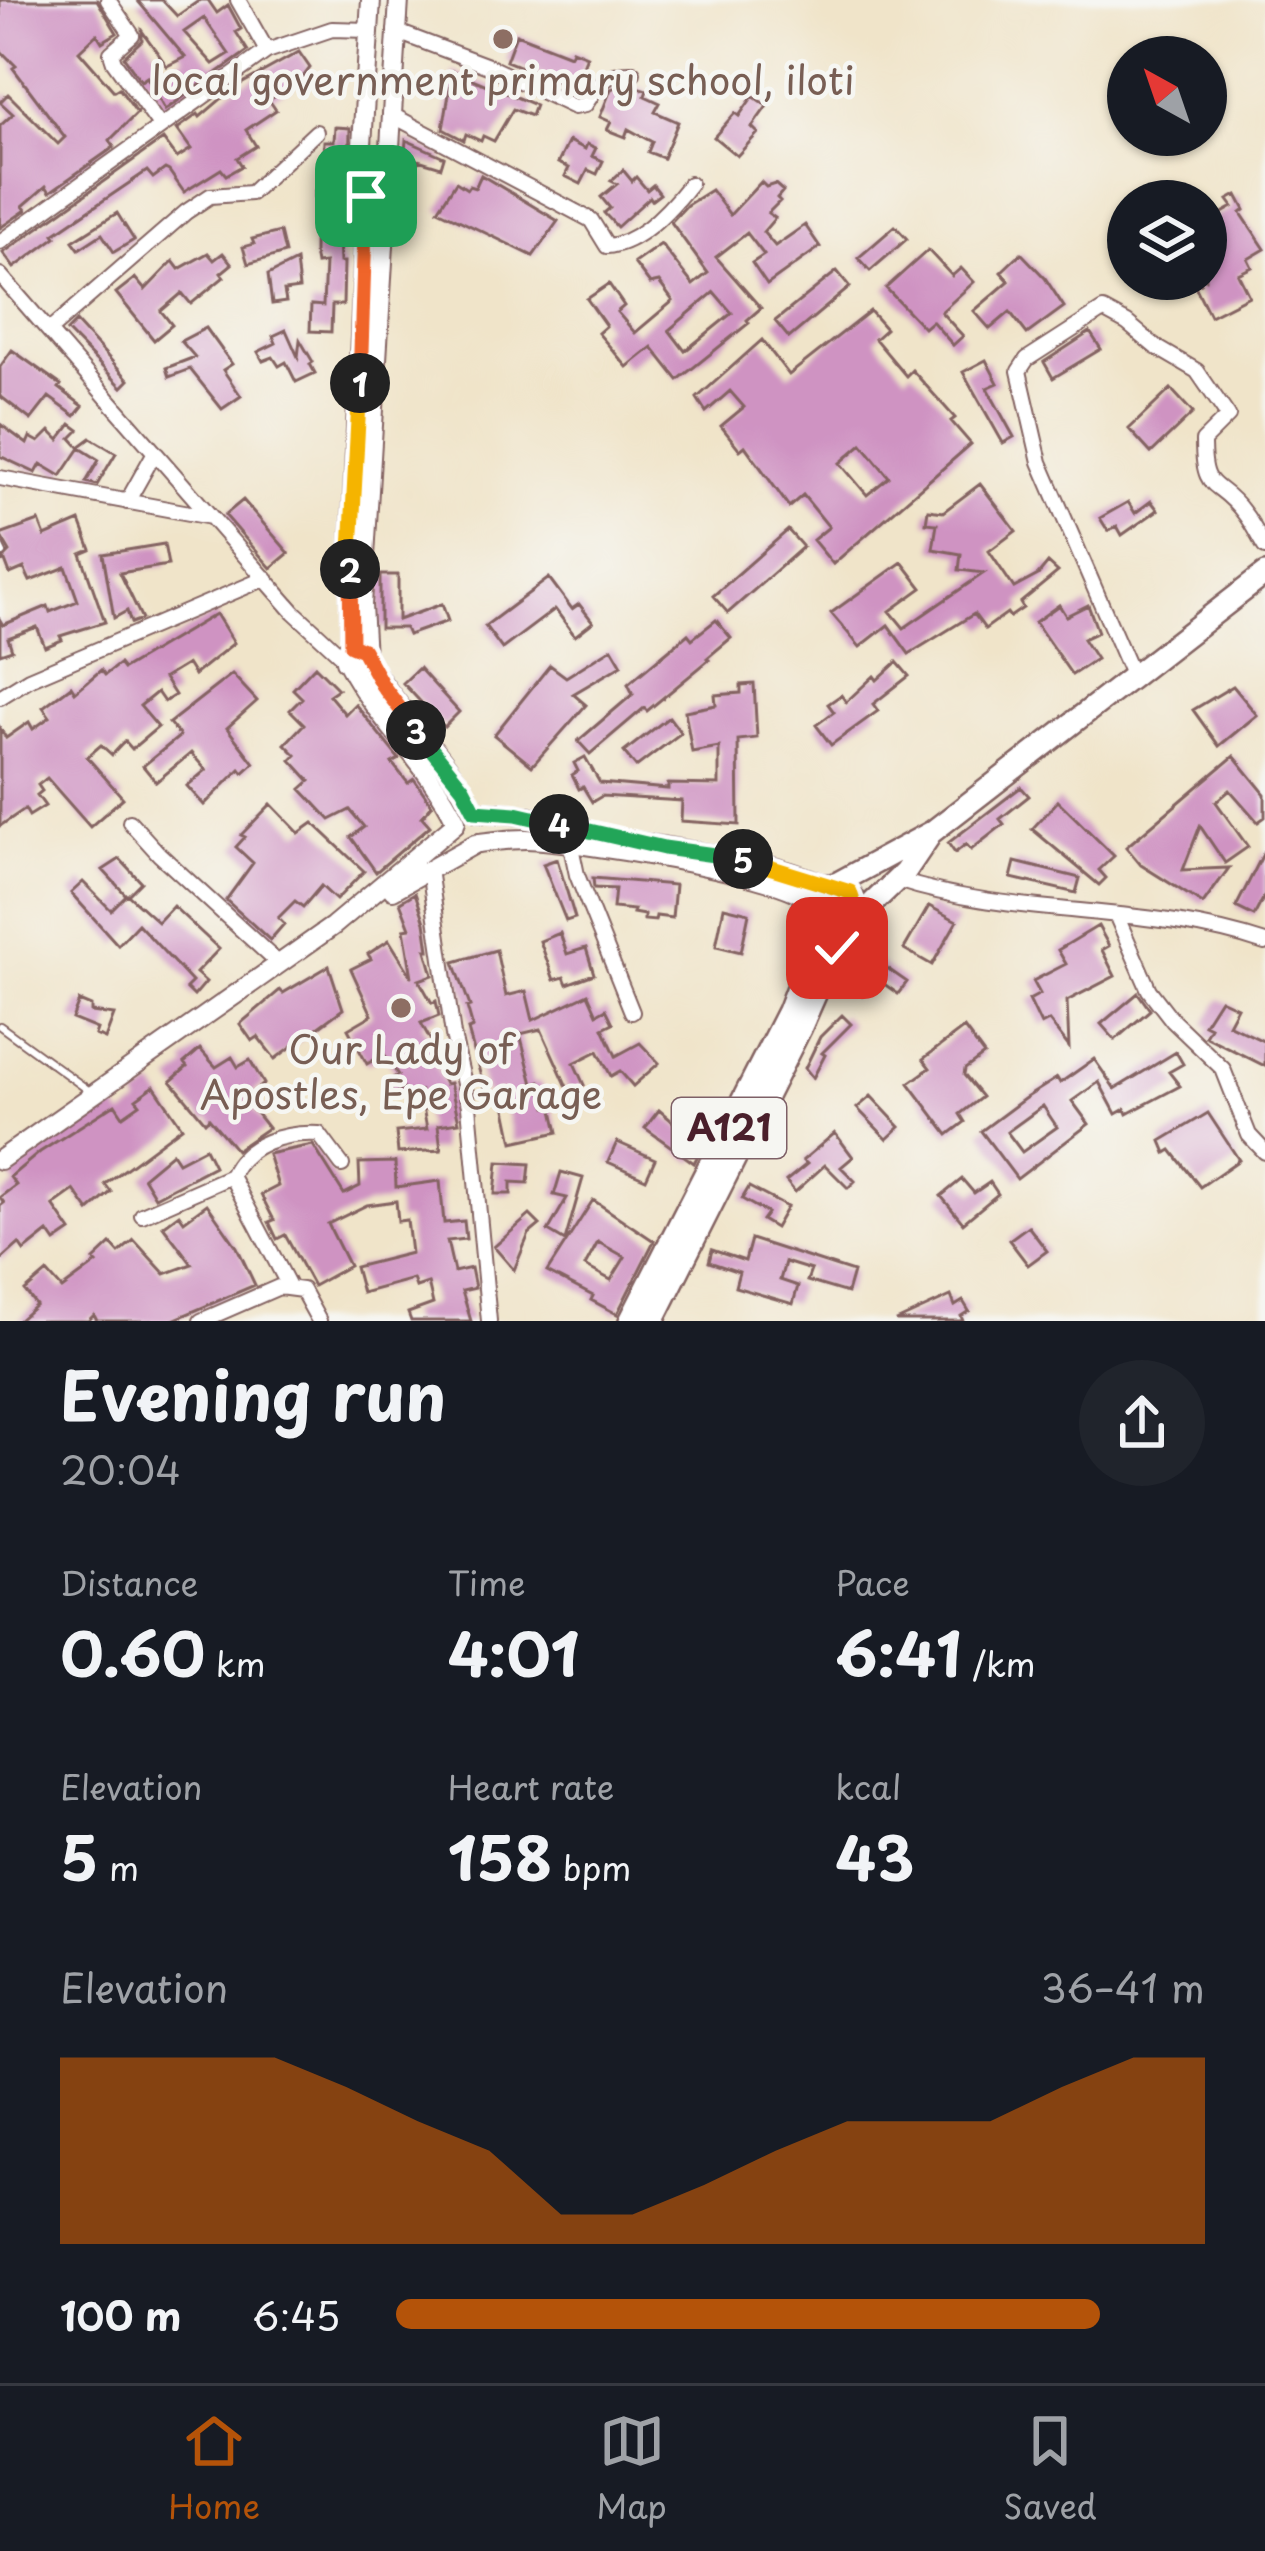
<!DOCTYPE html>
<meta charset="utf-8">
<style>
:root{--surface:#171b24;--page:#20242c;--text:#f1f3f6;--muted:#9ea1a6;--line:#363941;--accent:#b45309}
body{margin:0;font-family:"Playpen Sans",sans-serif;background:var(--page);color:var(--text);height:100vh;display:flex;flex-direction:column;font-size:45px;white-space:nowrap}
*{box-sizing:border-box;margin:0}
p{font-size:39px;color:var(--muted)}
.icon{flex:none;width:66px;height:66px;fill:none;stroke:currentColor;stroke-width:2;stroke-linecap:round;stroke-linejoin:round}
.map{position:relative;height:1321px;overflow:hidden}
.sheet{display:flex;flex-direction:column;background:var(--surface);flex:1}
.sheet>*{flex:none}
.needle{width:78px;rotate:320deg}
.buttons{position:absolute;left:1107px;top:36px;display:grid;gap:24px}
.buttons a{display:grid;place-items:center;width:120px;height:120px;border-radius:50%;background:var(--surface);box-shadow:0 3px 9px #0004;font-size:60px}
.pin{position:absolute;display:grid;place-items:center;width:102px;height:102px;color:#fff;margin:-51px;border-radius:24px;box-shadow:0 6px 18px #0006}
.km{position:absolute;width:60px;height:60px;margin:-30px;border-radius:50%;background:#222;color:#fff;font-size:33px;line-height:60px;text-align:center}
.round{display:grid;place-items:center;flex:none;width:126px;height:126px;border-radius:63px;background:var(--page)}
.overview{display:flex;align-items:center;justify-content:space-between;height:204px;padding:0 60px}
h1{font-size:66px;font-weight:700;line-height:90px}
.stats{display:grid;grid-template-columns:repeat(3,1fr);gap:18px;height:204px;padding:12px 60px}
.stats div{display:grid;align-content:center}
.stats b{font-size:60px;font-weight:700}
.stats small{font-size:33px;font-weight:400}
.stats p{font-size:33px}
.chart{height:336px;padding:24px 60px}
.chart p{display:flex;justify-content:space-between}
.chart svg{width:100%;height:216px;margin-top:12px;fill:var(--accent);opacity:.7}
ul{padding:0 60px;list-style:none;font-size:39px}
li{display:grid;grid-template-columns:192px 144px 1fr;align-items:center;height:90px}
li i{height:30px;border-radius:15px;background:var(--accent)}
.tab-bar{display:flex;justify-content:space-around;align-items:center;height:168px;border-top:3px solid var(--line);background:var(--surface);font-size:33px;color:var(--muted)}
.tab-bar a{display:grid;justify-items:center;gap:6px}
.tab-bar .active{color:var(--accent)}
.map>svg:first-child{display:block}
.building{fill:#cf93c2;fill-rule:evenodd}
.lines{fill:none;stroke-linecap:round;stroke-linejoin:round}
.lane-casing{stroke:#846462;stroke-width:10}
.street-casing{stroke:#846462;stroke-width:18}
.secondary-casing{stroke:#846462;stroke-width:22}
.primary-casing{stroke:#846462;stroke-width:26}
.lane{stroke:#fff;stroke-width:6}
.street{stroke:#fff;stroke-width:14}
.secondary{stroke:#fff;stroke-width:18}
.primary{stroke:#fff;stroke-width:21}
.split-1-casing{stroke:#fff;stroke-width:24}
.split-2-casing{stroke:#fff;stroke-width:24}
.split-3-casing{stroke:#fff;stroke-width:24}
.split-4-casing{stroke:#fff;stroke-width:24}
.split-5-casing{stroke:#fff;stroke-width:24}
.split-6-casing{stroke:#fff;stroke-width:24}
.split-1{stroke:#f0652b;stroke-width:15}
.split-2{stroke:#f5b400;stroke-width:15}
.split-3{stroke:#f0652b;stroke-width:15}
.split-4{stroke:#22a559;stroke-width:15}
.split-5{stroke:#22a559;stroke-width:15}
.split-6{stroke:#f5b400;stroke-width:15}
.education-dot{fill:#8d6e63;stroke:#f6f6f2;stroke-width:4.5}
.labels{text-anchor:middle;stroke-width:9;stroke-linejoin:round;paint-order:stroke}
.shield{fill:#f6f6f2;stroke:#7e6067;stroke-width:3}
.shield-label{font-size:36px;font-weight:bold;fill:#4a1f2b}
.education-label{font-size:39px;fill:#785e54;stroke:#f6f6f2}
</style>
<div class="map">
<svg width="1265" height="1321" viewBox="0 0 1265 1321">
<rect width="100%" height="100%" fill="#f6f6f2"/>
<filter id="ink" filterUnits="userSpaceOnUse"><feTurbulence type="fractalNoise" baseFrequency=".00833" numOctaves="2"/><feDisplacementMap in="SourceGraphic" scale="24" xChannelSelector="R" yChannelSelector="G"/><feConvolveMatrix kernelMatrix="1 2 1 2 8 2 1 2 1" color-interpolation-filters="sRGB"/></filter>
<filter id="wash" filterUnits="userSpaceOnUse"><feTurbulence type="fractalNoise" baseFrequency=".004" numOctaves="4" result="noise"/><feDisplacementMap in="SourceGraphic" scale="48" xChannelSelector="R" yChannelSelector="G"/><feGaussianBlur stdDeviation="2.7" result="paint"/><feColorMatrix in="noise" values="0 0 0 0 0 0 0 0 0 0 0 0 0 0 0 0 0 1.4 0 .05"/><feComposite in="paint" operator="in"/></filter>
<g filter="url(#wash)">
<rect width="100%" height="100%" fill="#f0e4c9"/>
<g id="blocks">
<path class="building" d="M0 0H97L117 33 102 42 97 34 79 51 114 91 119 88 137 113 110 140 114 147 50 192 46 186 23 206 26 210 0 228V126L13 114 0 102 8 94 58 144 65 137 13 68 16 66 0 50Z
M137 0H162L177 16 200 0H208L217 13 228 5 241 29 236 32 248 51 165 110 147 77 141 81 124 57 142 40V31L167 66 185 57ZM204 18 229 54 213 64 184 32Z
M516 34 570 55 572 50 587 56 572 94 559 87 561 83 506 61Z
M299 52 310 68 299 82 269 100 276 110 246 130 256 146 237 158 242 166 226 175 221 169 184 192 169 171 165 169 153 178 147 171 54 234 56 237 14 268 3 253 163 139 177 158 191 149 177 129 198 114 200 117 234 88Z
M453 71 535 105 531 116 513 109 494 141 483 136 481 141 466 134 464 140 443 129Z
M626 84 647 90 645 96 660 103 655 112 678 122 663 158 648 152 652 142 628 129 625 137 607 130 611 122 600 117 611 89Z
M753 96 767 106 752 127 758 133 737 156 714 137 735 113 739 116Z
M335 127 350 128 348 234H339L340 262H344L343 305H332L331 332 310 331 311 305 323 306 325 263 316 264 314 252 315 191 332 190 333 170H323L324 141H334Z
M406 140 444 157 441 167 418 160 413 201 401 199Z
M569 141 585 149 587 144 596 148 592 156 603 161 597 174 588 170 581 184 565 176 569 168 558 163Z
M623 170 632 181 636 177 647 190 653 185 660 194 652 200 650 197 617 227 604 213 610 208 601 197 617 184 611 181Z
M481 175 558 221 533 256 438 210 456 182 467 189 469 186 475 188Z
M761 182 766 187 775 184 783 191 777 198 780 201 768 213 775 218 763 232 775 246 805 225 820 247 767 285 752 263 764 255 747 233 716 257 761 308 747 320 749 323 678 380 652 347 627 367 598 333 606 326 587 299 609 284 624 306 617 312 635 333 673 301 659 282 650 284 634 263 661 244 693 285 708 273 671 222 687 205 711 190 730 215ZM714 292 732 313 685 351 669 330Z
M1237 195 1245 210 1241 213 1265 249 1248 259 1252 267 1238 274 1249 296 1210 316 1195 286 1201 283 1199 279H1206V235L1216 230 1210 220 1233 207 1228 200Z
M117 213 134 240 114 252 102 234 79 249 73 241Z
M895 226 907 239 870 271 858 258Z
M280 232 285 253 248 264 243 247 254 244 252 239Z
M928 250 952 276 961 268 974 282 941 312 963 336 953 345 932 321 924 328 886 288Z
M208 253 214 260 223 253 232 264 221 273 224 277 191 304 182 293 161 311 172 325 154 340 116 293 135 278 145 290 173 261 179 269Z
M1021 253 1045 278 1064 307 1027 334 1010 312 990 329 974 311 1009 281 1001 272Z
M296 261 299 289 284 291 286 302 272 304 268 275Z
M837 271 850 287 789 338 775 321Z
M870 311 886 329 875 339 906 376 912 370 955 418 951 421 971 444 833 564 813 540 829 527 803 495 789 507 745 446 740 450 721 426 744 407 730 391 706 412 697 398 762 340 789 375ZM862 444 889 477 867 495 840 463Z
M76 322 129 380 122 387 67 331Z
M206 328 232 364 223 370 241 396 222 409 190 369 169 377 166 368 195 357 181 341Z
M286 330 298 357 300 340 313 362 310 364 315 373 296 382 286 362 279 366 273 357 263 361 258 352 276 343 273 336Z
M1090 332 1101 349 1053 378 1044 362Z
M12 350 61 385 59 388 83 406 75 416 49 397 31 420 0 396V367Z
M986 360 998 383 987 388 1014 437 1003 443 963 372Z
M1171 389 1193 413 1151 453 1129 429Z
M0 424 27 444 30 437 39 442 50 431 59 440 71 424 79 430 71 438 79 447 91 438 116 453 97 485 86 482 99 460 80 448 61 476 41 464 36 473 0 456Z
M980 484 1016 531 989 551 1014 588 1038 575 1048 563 1058 572 1020 603 1023 608 1010 617 1007 613 985 629 974 614 909 654 888 625 860 647 831 613 902 562 922 588 890 611 904 628 984 573 959 570 961 554 933 549 937 524 926 523 928 510 943 512Z
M243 500 289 553 271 568 225 515Z
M1151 501 1158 510 1122 535 1117 526 1108 531 1100 518 1128 502 1135 513Z
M39 521 45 536 80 521 91 550 81 554 105 622 60 636 62 640 45 647 37 627 8 638 12 650 0 654V620L3 625 48 606 50 612 78 601 66 567 30 581 24 568 10 574 5 561 0 562 10 552 0 535Z
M788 530 803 547 728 613 713 596Z
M164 544 168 565 120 573 142 619 131 623 127 611 114 618 103 554Z
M380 575H398V620L442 604 448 621 408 635 405 628H380Z
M549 578 572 609 579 604 593 622 575 636 555 609 502 649 485 626Z
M1059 605 1066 616 1088 605 1098 632 1083 639 1096 659 1072 675 1035 622Z
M216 614 234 643 194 675 187 664 164 678 175 695 164 702 157 692 140 706 158 727 132 749 125 741 112 755 101 745 87 757 123 798 90 827 47 778 38 785 42 791 37 795 45 806 29 816 25 809 0 826V728L6 738 29 722 33 729 50 717 43 707 71 686 75 692 101 670 105 675 119 664 123 669Z
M716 620 731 638 707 658 709 660 647 711 644 708 590 754 578 741 633 694 628 684 688 634 692 639Z
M612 648 622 665 573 694 586 705 532 766 494 735 550 665 566 677Z
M897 662 909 676 873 704 878 711 831 745 816 725 834 712 828 704 841 695 846 702 874 676 877 680Z
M315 666 338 689 329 695 345 714 355 704 399 759 392 763 408 783 414 779 432 805 422 817 430 826 376 872 351 837 364 827 350 810 330 820 301 789 310 781 291 760 296 755 285 744 304 724 290 710 302 698 293 689Z
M419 668 459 712 444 727 403 683Z
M232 674 257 701 227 728 254 763 243 773 240 769 204 805 187 786 206 770 191 753 156 782 143 766 180 736 169 723Z
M754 684 757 738 738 740 739 825 681 821 682 801 602 796 592 802 583 787 579 789 572 775 578 771 574 763 585 757 600 783 668 789V784L719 785V747L692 752 685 711 716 705 715 695 741 693V685Z
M1233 686 1257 715 1219 746 1193 710Z
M669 717 681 733 636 767 624 752Z
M1234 756 1265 794V817L1258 822 1230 790 1216 802 1248 847 1225 863 1200 826 1183 870 1229 868 1203 904 1141 865 1126 847Z
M1021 787 1029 796 1000 819 1004 824 971 850 966 844 955 853 948 843Z
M1058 801 1114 856 1099 870 1106 878 1099 885 1032 829Z
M271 804 299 833 313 823 364 871 336 900 321 886 303 907 295 901 278 918 284 924 270 940 226 900 253 863 236 847 245 837 241 835Z
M1265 850V895L1254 916 1236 907Z
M120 859 141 882 128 895 158 922 173 906 219 949 196 973 206 982 194 996 186 988 192 982 138 924 118 945 71 893 83 882 111 910 126 895 103 870Z
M557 859 575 918 566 921 543 864Z
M1015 862 1080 878 1076 893 1011 878Z
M593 878 675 885 672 918 656 916 655 921 644 920V915L633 913 634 910 613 908 615 889 594 888Z
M415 893 425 922 429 950H426L433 975 419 980 432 1003 436 1001 439 1016 421 1023 436 1050 430 1054 445 1084 450 1083 459 1122 438 1125 441 1150 398 1153 396 1132 427 1129 420 1091 406 1097 403 1089 393 1094 386 1082 398 1075 384 1054 367 1064 348 1029 372 1015 351 969 371 959 368 954 389 940 412 977 404 929 410 928 400 902Z
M929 906 957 921 932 965 904 949Z
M724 907 749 913 741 952 716 946Z
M1098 926 1109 946 1102 950 1115 976 1067 1001 1069 1047 1049 1021 1041 1025 1029 1000 1040 994 1033 981 1066 964 1058 950Z
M560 933 567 954 586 948 594 974 567 984 564 977 554 980 540 941Z
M496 950 506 996 526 991 533 1020 588 994 597 1014 606 1009 613 1023 603 1028 616 1056 640 1043 659 1063 633 1086 620 1071 611 1076 598 1051 574 1063 584 1085 569 1091 541 1029 520 1034 533 1084 540 1082 547 1107 552 1106 558 1132 513 1142 502 1090 486 1095 468 1030 473 1028 467 1007 470 1006 454 962Z
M871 957 907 982 898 994 873 976 862 996 849 989Z
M329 966 343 1009 275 1059 258 1037 252 1041 240 1024 280 990 283 993Z
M1138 993 1150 1010 1115 1040 1101 1024Z
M1220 999 1237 1007 1228 1024 1265 1042V1066L1205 1036 1210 1027 1204 1024Z
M79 1001 91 1006V1012L114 1015 105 1039 95 1035 97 1029 72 1019Z
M842 1015 851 1024 822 1053 825 1055 813 1078 805 1068 820 1037Z
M964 1028 984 1055 965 1069 964 1075 982 1097 960 1114 965 1122 948 1135 909 1083 930 1068 923 1059Z
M200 1049 216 1067 232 1057 238 1067 250 1060 264 1084 245 1099 268 1128 236 1150 209 1118 205 1122 171 1081 187 1067 184 1063Z
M1176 1052 1183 1064 1169 1072 1180 1086 1127 1114 1125 1109 1116 1114 1099 1082 1072 1101 1089 1124 1017 1179 981 1131 1024 1099 1057 1078 1060 1083 1094 1059 1115 1089ZM1043 1106 1057 1127 1022 1152 1007 1132Z
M154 1086 182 1127 105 1184 111 1192 89 1211 74 1190 53 1205 71 1231 55 1242 48 1232 24 1251 19 1244 0 1261V1206L4 1203 0 1197 16 1185 10 1177 40 1152 115 1104 123 1116 140 1104 136 1099Z
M871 1096 900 1127 887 1139 857 1108Z
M659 1110 698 1143 711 1129 694 1163 645 1128Z
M1208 1113 1239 1160 1200 1187 1171 1150 1166 1153 1161 1141Z
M835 1133 853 1157 841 1167 855 1181 848 1188 825 1165 795 1192 786 1181 807 1164 803 1160Z
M617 1142 655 1159 646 1179 608 1162Z
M313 1145 344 1194 360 1186 359 1163 395 1162 396 1187 440 1181 444 1223 464 1221 466 1239 447 1241 454 1272 471 1268 475 1288 462 1291 471 1321H411L408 1313 433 1304 428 1283 416 1287 413 1279 362 1293 355 1267 411 1253 407 1220 398 1221 396 1201 367 1205 328 1224 349 1266 313 1286 285 1235 277 1239 269 1222 274 1220 261 1195 278 1186 268 1154Z
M205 1148 214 1166 155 1197 143 1177 172 1153 178 1162Z
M498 1162 530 1164 528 1183 511 1182V1194H495Z
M561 1172 583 1178 565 1241 548 1231 567 1198 554 1195Z
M962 1179 974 1193 990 1182 998 1194 963 1223 941 1196Z
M749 1187 787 1207 775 1228 762 1220 767 1213 742 1199Z
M593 1200 654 1241 617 1314 591 1300 593 1296 547 1272ZM598 1242 625 1257 611 1280 585 1266Z
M207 1204 237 1247 255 1285 171 1321H97L94 1315 88 1321H18L36 1305 25 1291 47 1272 62 1289 97 1263 94 1260 111 1244 119 1253 134 1240 165 1274 192 1264 163 1226 179 1214 184 1221Z
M530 1215 540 1225 529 1234 514 1270 494 1247Z
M1028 1226 1047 1251 1028 1265 1009 1240Z
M751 1239 853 1272 847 1293 807 1281 811 1270 785 1262 780 1280 798 1286 793 1304 735 1287 739 1272 709 1262 712 1250 745 1261Z
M951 1296 955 1306 963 1301 969 1311 961 1316 963 1321H896Z"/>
</g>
</g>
<g filter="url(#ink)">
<use href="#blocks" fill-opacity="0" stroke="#846462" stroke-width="3"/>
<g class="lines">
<defs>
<path id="lane" d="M0 547 3 553
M0 1026 91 1092"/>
<path id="street" d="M108 0 132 35 111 53 114 62 160 126
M238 0 267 51
M395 31 488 66 574 107 585 105C599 83 605 72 633 73
M390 114 591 220 607 246C639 244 672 207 690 184
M0 242 267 51 332 29 369 30
M0 275 294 612 344 658
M49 331 186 212 210 196 251 193 316 132
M0 478 211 517
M127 502 155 452
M1133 677 1040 462 1019 371 1027 359 1103 310 1127 323 1156 347 1197 371 1228 416 1203 441C1203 496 1218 477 1244 513 1252 523 1258 536 1265 547
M0 697 29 679 266 578
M130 822 159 854 278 963
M570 842 577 875 632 1012
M429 869 453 1035 469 1106 489 1321
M897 880C1016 919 1147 903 1265 943
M1117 917 1149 990 1173 1021 1223 1069 1249 1135 1265 1152
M142 1215 231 1176
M290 1288 231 1176C245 1143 285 1132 319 1134L342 1165
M201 1321 279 1287 302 1290 319 1321"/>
<path id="secondary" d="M351 645 350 569 366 196 362 145 371 0
M363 650 358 645 349 646 344 655 345 661 358 665 365 657 362 605 399 0
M365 657C397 711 446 755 475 811
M348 664C378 721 428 763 456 821
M480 812C527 811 572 829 617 838 688 853 759 856 826 885
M479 843C495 841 510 839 526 839 574 840 773 872 807 898
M393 890 475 844
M0 1160 333 926 455 824"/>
<path id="primary" d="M803 912a27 27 0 1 1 54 0a27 27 0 1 1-54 0Z
M834 885 932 832 1265 574
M858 917 905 872 928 838
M630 1321 788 1011 799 982 807 927
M653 1321 800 1029 840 938"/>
</defs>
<use href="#lane" class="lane-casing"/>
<use href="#street" class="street-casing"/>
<use href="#secondary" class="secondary-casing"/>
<use href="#primary" class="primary-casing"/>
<use href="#lane" class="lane"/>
<use href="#street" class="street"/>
<use href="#secondary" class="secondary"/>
<use href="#primary" class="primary"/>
</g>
</g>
<g class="lines" filter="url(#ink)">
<defs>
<path id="split-1" d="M360 383 366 196"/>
<path id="split-2" d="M350 569 360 383"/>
<path id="split-3" d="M350 569 351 645 363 650 382 685 416 730"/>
<path id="split-4" d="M416 730 463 788 475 811 516 814 559 824"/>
<path id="split-5" d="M559 824 664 848 743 859"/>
<path id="split-6" d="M743 859 850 892 858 917C853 931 841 935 837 948"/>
</defs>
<use href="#split-1" class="split-1-casing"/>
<use href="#split-2" class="split-2-casing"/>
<use href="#split-3" class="split-3-casing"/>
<use href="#split-4" class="split-4-casing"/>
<use href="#split-5" class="split-5-casing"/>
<use href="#split-6" class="split-6-casing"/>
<use href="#split-1" class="split-1"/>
<use href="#split-2" class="split-2"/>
<use href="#split-3" class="split-3"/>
<use href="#split-4" class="split-4"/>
<use href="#split-5" class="split-5"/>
<use href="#split-6" class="split-6"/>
</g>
<g class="education-dot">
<circle cx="503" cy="39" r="12"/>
<circle cx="401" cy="1008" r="12"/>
</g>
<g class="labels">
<rect class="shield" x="672" y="1098" width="114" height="60" rx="9"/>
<g class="shield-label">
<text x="729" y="1141">A121</text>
</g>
<g class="education-label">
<text x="503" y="95">local government primary school, iloti</text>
<text x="401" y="1064">Our Lady of<tspan x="401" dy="45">Apostles, Epe Garage</tspan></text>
</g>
</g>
</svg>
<div class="buttons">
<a><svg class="needle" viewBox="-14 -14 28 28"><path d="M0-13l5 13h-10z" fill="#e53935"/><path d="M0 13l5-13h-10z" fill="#9ea1a6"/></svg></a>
<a><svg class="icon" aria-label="layers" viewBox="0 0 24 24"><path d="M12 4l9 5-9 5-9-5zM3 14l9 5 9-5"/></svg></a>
</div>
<div class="pin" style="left:366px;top:196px;background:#1e9e55"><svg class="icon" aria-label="arrive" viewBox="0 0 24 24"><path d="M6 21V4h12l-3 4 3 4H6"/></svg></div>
<div class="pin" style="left:837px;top:948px;background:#d93025"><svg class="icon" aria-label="check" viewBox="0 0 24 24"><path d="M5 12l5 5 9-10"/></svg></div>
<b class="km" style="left:360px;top:383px">1</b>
<b class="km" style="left:350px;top:569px">2</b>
<b class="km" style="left:416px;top:730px">3</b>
<b class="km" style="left:559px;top:824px">4</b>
<b class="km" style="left:743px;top:859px">5</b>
</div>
<section class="sheet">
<div class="overview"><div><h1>Evening run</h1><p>20:04</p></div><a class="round"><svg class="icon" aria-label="share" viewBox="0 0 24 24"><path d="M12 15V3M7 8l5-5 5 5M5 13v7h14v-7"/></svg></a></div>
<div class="stats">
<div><p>Distance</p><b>0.60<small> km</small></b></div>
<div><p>Time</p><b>4:01</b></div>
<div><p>Pace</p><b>6:41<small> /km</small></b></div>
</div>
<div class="stats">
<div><p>Elevation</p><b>5<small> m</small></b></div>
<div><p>Heart rate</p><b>158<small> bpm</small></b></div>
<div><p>kcal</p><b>43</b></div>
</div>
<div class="chart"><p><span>Elevation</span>36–41 m</p>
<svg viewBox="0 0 160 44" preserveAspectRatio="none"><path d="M0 44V6L10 6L20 6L30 6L40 12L50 19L60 25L70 38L80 38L90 32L100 25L110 19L120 19L130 19L140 12L150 6L160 6V44z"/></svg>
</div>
<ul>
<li><b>100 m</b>6:45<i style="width:87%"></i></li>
</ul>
</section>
<nav class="tab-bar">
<a class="active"><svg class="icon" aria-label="home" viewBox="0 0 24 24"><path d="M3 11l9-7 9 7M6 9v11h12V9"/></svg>Home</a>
<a><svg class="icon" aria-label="map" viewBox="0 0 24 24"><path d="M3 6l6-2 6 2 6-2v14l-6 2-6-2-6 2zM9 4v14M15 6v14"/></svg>Map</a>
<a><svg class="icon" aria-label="saved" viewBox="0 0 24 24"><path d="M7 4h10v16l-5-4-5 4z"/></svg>Saved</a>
</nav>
